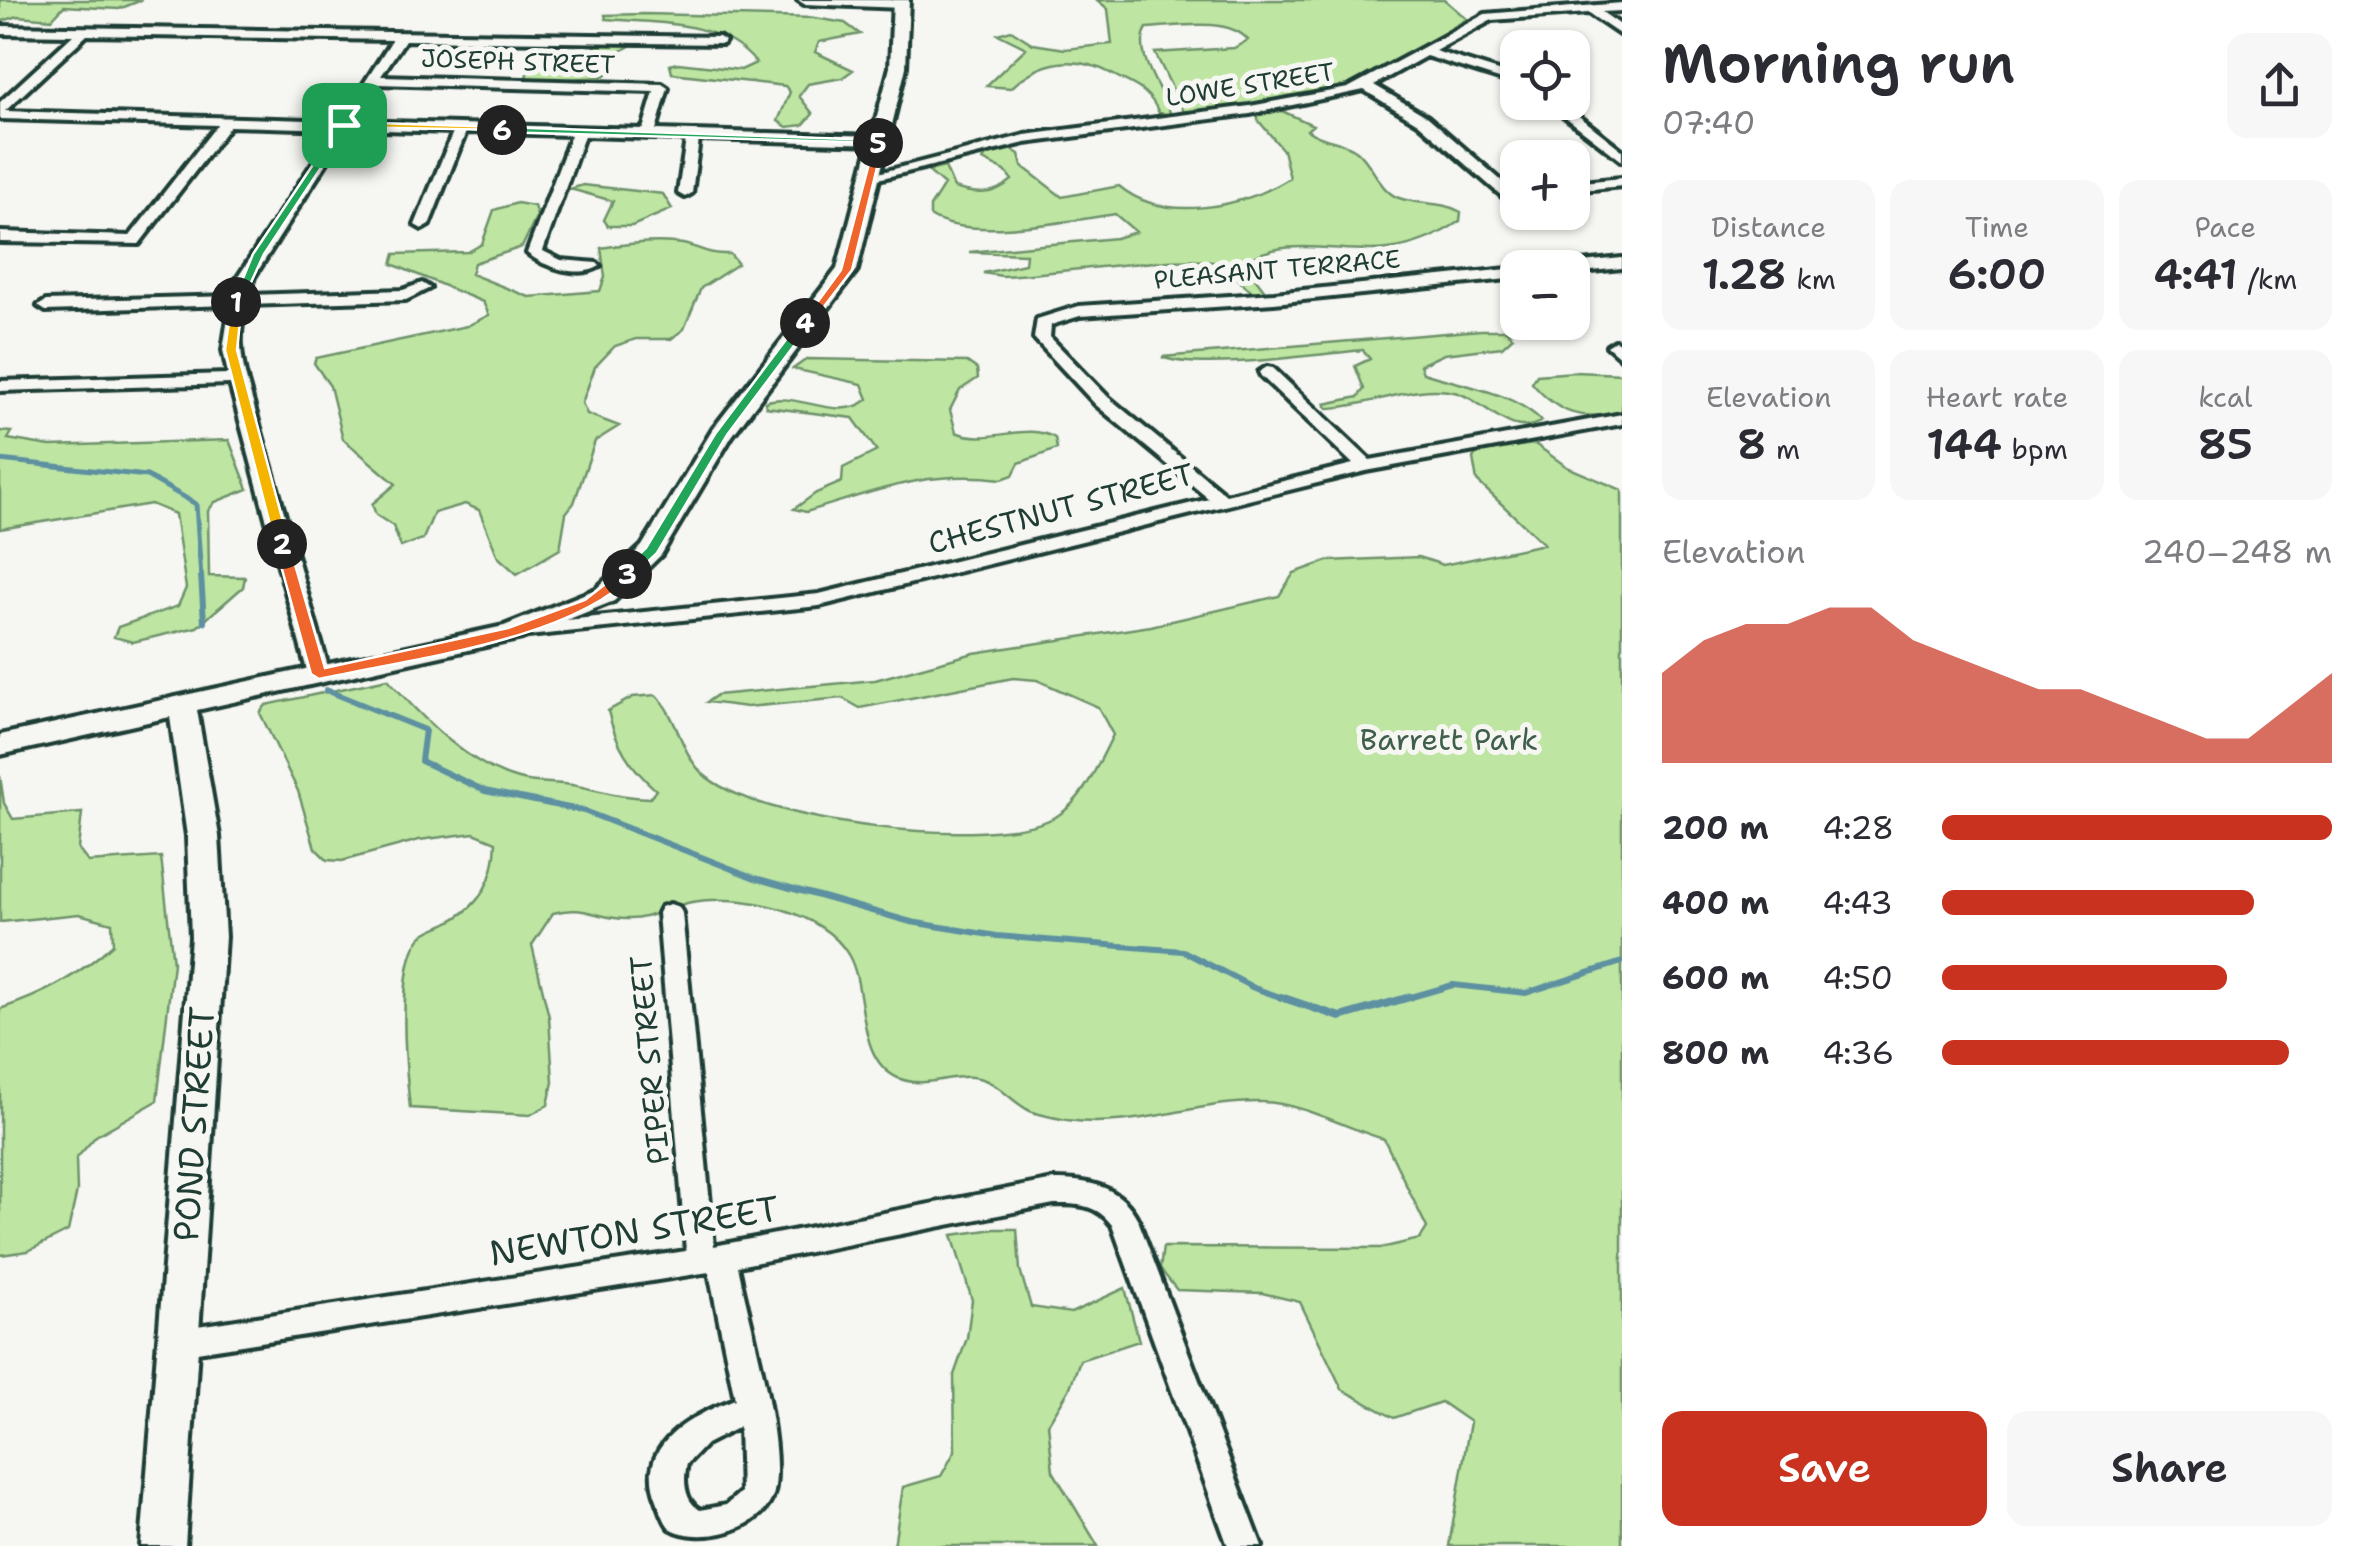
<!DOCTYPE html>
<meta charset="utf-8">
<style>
:root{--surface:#fff;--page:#f7f7f7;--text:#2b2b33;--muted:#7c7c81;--accent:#c8321e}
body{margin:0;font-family:"Shantell Sans",sans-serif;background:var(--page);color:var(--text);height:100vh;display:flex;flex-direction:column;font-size:38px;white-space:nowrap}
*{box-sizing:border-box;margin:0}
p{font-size:32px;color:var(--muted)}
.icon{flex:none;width:55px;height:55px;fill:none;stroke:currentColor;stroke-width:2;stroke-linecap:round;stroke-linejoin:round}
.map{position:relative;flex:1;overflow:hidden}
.details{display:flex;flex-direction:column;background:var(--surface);width:750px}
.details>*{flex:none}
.controls{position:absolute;left:1500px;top:30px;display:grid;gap:20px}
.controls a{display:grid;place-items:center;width:90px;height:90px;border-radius:20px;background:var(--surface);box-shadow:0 2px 8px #0004;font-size:50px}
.pin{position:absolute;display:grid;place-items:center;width:85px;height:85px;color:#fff;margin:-42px;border-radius:20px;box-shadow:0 5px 15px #0006}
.km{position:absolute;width:50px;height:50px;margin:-25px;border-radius:50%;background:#222;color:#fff;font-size:28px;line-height:50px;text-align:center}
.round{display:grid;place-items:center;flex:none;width:105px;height:105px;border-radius:20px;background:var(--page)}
.overview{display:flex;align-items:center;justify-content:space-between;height:170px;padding:0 40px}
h1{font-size:55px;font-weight:600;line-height:75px}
.figures{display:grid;grid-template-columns:repeat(3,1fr);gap:15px;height:170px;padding:10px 40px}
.figures div{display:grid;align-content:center;border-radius:20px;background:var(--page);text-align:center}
.figures b{font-size:42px;font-weight:600}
.figures small{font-size:28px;font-weight:400}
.figures p{font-size:28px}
.chart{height:280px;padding:20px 40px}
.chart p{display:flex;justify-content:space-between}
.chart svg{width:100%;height:180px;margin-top:10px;fill:var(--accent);opacity:.7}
.action{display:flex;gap:20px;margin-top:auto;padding:20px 40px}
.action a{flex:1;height:115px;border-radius:20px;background:var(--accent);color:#fff;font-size:40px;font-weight:600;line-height:115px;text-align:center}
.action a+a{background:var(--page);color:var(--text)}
ul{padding:0 40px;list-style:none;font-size:32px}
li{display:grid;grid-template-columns:160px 120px 1fr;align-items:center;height:75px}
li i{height:25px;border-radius:12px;background:var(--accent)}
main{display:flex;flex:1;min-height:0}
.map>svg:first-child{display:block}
.green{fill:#bee6a2;stroke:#6e926b;stroke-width:2.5}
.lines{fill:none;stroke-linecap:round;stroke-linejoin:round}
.stream-far2{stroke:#5d90a0;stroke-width:5}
.stream-far1{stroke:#5d90a0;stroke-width:6}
.stream{stroke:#5d90a0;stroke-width:8}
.minor-casing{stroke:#1f3d34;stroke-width:8}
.tertiary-casing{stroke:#1f3d34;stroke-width:8}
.minor{fill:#f6f6f2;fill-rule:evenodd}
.tertiary{fill:#f6f6f2;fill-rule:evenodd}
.split-1{fill:#22a559;stroke:#fff;stroke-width:2.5}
.split-2{fill:#f5b400;stroke:#fff;stroke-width:2.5}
.split-3{fill:#f0652b;stroke:#fff;stroke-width:2.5}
.split-4{fill:#22a559;stroke:#fff;stroke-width:2.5}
.split-5{fill:#f0652b;stroke:#fff;stroke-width:2.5}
.split-6{fill:#22a559;stroke:#fff;stroke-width:2.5}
.split-7{fill:#f5b400;stroke:#fff;stroke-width:2.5}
.labels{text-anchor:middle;stroke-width:10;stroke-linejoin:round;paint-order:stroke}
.far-street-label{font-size:25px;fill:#1f3d34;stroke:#f6f6f2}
.street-label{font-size:30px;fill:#1f3d34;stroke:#f6f6f2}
.park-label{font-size:30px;fill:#3f5f4a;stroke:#f6f6f2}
.near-street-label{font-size:35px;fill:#1f3d34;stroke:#f6f6f2}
</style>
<main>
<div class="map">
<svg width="1622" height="1546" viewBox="0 0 1622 1546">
<rect width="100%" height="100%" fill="#f6f6f2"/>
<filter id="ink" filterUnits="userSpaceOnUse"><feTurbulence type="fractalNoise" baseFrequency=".01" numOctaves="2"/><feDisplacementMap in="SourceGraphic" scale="20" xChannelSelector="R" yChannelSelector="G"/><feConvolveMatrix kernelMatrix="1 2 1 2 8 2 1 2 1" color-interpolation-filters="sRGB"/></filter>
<g filter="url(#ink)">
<path class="green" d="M0 0H142L119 9 64 6 52 19 18 16 0 22Z
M1097 0H1445L1467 19 1357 85 1290 101 1185 114 1155 53 1234 48 1248 40C1228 16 1175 27 1147 28 1132 53 1162 89 1171 115L1159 113C1148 88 1134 86 1112 74 1076 54 1040 60 1011 88L986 86 1026 48 998 34 1011 30 1033 44 1065 49 1112 44 1108 9Z
M644 14 815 18 845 23 860 34 819 42 815 52 853 70 842 78 808 84 799 96 813 114 803 125 787 127 778 121 790 92 785 86 672 73 670 65 678 63 741 70 756 63C722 20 657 23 606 19L605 15Z
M635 43 606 60 608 73 601 77 538 81 526 77 532 60 565 70 580 67 597 50 594 45Z
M1282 111 1313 125 1307 130C1324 143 1344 140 1357 151 1373 164 1379 191 1399 198 1420 205 1441 201 1461 212L1460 221C1439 235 1414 246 1388 249 1343 255 1284 233 1244 263L1265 291 1256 293C1241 287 1234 272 1219 264 1196 252 1042 275 1002 276L983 273 1025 264 1026 254 969 252 1116 238 1136 232 1115 214C1070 221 967 241 930 216V207L944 185 928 171 945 167 954 188C977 195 993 196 1012 180L1005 171 983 160 989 152 1009 148 1019 154 1022 166 1062 197 1119 186C1164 224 1245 207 1290 178L1283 150 1258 120V114Z
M583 185 663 194 672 209 632 226H608L604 220 613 201 570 189Z
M517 203 534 206 537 216 522 247 474 263 471 274 529 297 600 291 605 277 601 248C624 244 659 240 683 244 703 248 703 254 730 254L738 264 701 288 684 329 671 339H636L615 346 595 367 582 403 587 414 619 426 595 441 574 503 566 513 560 549 517 574 498 557 479 510 465 504 434 513 423 539 401 547 393 526 376 515 372 504 396 484 343 439 330 386 314 363 316 358 467 326 489 315 483 302 392 264 395 254 468 252 482 244 494 210Z
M1481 330H1506L1513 337 1502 347 1444 354 1420 365 1423 373C1463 386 1511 391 1542 421 1510 440 1487 402 1458 393 1417 381 1368 408 1327 408L1325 404 1358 397 1364 389 1355 366 1370 359 1363 350C1319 354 1198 372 1162 357Z
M807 359 967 362 977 369 978 378 960 390 950 410 956 432C988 446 1025 421 1055 438L1057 449 1019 463 1013 475 1002 479C925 470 878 490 806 512L794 509 816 493 842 482 843 468 877 451 853 418 766 407 765 402C796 390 840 424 868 399L862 384 793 369Z
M1575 372 1622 374V413C1581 420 1559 415 1532 383L1537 375Z
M0 431 12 432 8 439 50 446 229 440 248 489 215 502 208 511 209 576 245 577 243 587 197 627 133 642 114 637 118 627 178 606 186 588 175 514 151 504 0 529Z
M1535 444 1567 467 1622 490V1546H1449L1470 1422 1441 1402 1394 1418 1342 1389 1300 1302 1262 1293 1177 1290 1160 1269 1163 1247 1381 1248 1420 1239 1427 1228 1384 1139C1345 1128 1303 1103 1262 1102 1200 1100 1133 1130 1067 1120 1056 1118 1040 1115 1030 1111 1009 1101 997 1079 972 1077 947 1075 923 1089 898 1078 855 1059 868 990 849 956 824 910 740 893 692 902 671 906 649 920 627 919 597 919 585 904 553 913L532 945 549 1017 553 1082 548 1105 530 1115 410 1108C406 1071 396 967 420 938 425 931 439 927 447 923 481 906 495 879 496 842L474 833 419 840 342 861 327 860 315 848 298 791 260 713 266 705 388 679C421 717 467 765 518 779 535 784 555 782 572 785 599 790 622 798 650 798L656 790C630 767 616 745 608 711L633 697 656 695C678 718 680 751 702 773 754 824 996 852 1057 816 1084 800 1099 762 1113 735L1098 707 1037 680 1013 678 860 708 842 698 747 707 707 702 717 695 875 680 974 653 1151 626 1279 596 1294 573 1328 561 1419 557 1443 565 1544 544 1477 481 1473 458 1478 451Z
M0 776 4 803 13 819 82 813 78 849 88 862 161 857 173 963 157 1101 96 1136 76 1159 77 1191 68 1231 28 1251 0 1255V1009C45 994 78 976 113 944L112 923 79 914 0 922Z
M995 1229H1017L1020 1270 1031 1307 1071 1313 1125 1288 1139 1341 1080 1360 1069 1390 1048 1424 1053 1471 1098 1546H894L903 1487 941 1476 955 1451 954 1375 967 1338 972 1300 952 1235Z"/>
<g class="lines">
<path class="stream-far2" d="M0 460 147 476 196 504 201 578"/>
<path class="stream-far1" d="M201 575 204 622
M326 690 425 730 421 761 485 791 584 811 755 878 911 922 997 936 1183 951 1254 988 1289 1000
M1401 1000 1453 985 1526 993 1622 962"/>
<path class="stream" d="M1281 997 1340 1017 1410 997"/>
<defs>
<path id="minor" d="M798 0H891L908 4 902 8 804 4Z
M1622 3V11L1602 12 1622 26V36L1588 13 1492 20 1435 51 1518 77V85L1426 56 1374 85 1428 117 1511 189H1518V197H1503L1418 123 1364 90 1250 114 1025 143 870 181 863 177 1025 135 1250 106 1348 88 1485 14Z
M0 26 719 37 725 41 723 44 405 40 381 76 662 84 668 88 656 130 879 136 886 140 879 144 699 139 692 193 685 197 678 193 686 139 584 136 543 251 561 260 597 263 600 266C580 279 544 267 527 253L571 135 466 132 429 225 422 229 415 225 453 132 348 129 254 277 249 295 403 290 422 283 430 288 406 300 246 305C238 332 240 355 247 382L330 674 319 681 308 674 230 384 0 391V381L228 374 223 350 230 305 46 311 38 306 46 301 233 296 238 277 335 129 230 126 139 244 0 242V232L130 236 217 125 0 119V102L73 35 0 34ZM87 35 392 40 340 121 5 111ZM377 84 654 92 643 129 353 121Z
M1546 102H1561L1622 150V161Z
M1622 178V186L1572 191V183Z
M1622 258V268L1572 273V268H1565L1572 263Z
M1518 268V278L1274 303 1080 316 1051 325 1050 337 1108 397 1226 495 1353 464 1261 376 1259 372 1267 367 1273 368 1370 460 1622 414V424L1366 471 819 606 518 637 508 631 518 625 819 594 1209 499 1096 405 1034 338 1037 319 1079 306 1274 293Z
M1615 341 1622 344V359L1607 346Z
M670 904 679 907 682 913 714 1246 1054 1180C1089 1180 1121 1186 1138 1220L1262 1546H1228L1112 1225C1096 1204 1079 1204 1054 1204L738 1266C749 1322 785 1440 774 1492 766 1529 700 1546 670 1528 664 1522 660 1508 657 1500 634 1445 693 1415 735 1399L709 1272 178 1355 167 1352 163 1342 167 1332 178 1329 686 1251 658 913 661 907ZM739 1427 741 1492 726 1505 700 1510C684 1501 683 1480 687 1464L706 1444Z"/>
<path id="tertiary" d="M893 0H909L906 67 857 270 732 436 661 555 614 601 522 638 197 710 219 836 225 937 185 1546H141L191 937 187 836 170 717 0 755V735L504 626 596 589 642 546 713 429 837 269 890 67Z"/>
</defs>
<use href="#minor" class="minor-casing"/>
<use href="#tertiary" class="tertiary-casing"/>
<use href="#minor" class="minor"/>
<use href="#tertiary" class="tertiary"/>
</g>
</g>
<path class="split-1" d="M341 123 349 125 264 254 242 302 232 305 253 254Z"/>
<path class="split-2" d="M232 300 242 302 237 350 289 544 282 548 275 544 225 350Z"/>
<path class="split-3" d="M282 540 289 544 325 668 508 628 585 600 622 571 634 574C570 641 409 659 319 679L311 674 275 544Z"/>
<path class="split-4" d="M800 321 811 323 727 435 657 553 632 577H622V571L646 548 715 434Z"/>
<path class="split-5" d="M875 141 883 143 852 270 809 326H800L841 270Z"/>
<path class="split-6" d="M502 127 878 140 883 143 499 132Z"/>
<path class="split-7" d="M344 122 502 127 507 130 341 127Z"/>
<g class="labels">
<g class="far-street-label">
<text transform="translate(518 61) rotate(2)" y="9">JOSEPH STREET</text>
<text transform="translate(1250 84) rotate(-9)" y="9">LOWE STREET</text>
<text transform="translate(1277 269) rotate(-5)" y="9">PLEASANT TERRACE</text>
</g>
<g class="street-label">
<text transform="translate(1061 509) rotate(-15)" y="10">CHESTNUT STREET</text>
<text transform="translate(650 1060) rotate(-95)" y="10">PIPER STREET</text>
</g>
<g class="park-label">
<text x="1449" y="750">Barrett Park</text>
</g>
<g class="near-street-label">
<text transform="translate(194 1124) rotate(-86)" y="12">POND STREET</text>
<text transform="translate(634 1231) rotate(-9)" y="12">NEWTON STREET</text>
</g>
</g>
</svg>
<div class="controls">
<a><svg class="icon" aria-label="locate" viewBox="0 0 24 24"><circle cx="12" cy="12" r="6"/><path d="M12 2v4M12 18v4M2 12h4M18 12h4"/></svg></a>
<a>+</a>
<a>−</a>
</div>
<div class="pin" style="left:344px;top:125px;background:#1e9e55"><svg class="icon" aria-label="arrive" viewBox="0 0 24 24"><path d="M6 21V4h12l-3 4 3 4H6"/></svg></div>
<b class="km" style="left:236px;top:302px">1</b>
<b class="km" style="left:282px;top:544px">2</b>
<b class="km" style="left:627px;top:574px">3</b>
<b class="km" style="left:805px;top:323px">4</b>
<b class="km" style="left:878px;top:143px">5</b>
<b class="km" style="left:502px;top:130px">6</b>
</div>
<section class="details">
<div class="overview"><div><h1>Morning run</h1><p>07:40</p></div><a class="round"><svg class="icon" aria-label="share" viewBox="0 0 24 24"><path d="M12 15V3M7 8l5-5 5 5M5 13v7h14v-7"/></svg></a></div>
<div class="figures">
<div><p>Distance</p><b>1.28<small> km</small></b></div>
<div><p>Time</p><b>6:00</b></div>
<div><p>Pace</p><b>4:41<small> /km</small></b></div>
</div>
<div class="figures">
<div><p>Elevation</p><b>8<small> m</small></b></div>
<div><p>Heart rate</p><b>144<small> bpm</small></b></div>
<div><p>kcal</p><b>85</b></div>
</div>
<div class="chart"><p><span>Elevation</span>240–248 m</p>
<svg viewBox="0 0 160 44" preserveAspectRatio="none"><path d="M0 44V22L10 14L20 10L30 10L40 6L50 6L60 14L70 18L80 22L90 26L100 26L110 30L120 34L130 38L140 38L150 30L160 22V44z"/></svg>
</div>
<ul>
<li><b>200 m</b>4:28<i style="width:100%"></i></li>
<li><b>400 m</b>4:43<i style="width:80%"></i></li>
<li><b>600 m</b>4:50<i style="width:73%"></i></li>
<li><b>800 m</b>4:36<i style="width:89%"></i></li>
</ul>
<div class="action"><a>Save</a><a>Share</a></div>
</section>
</main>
